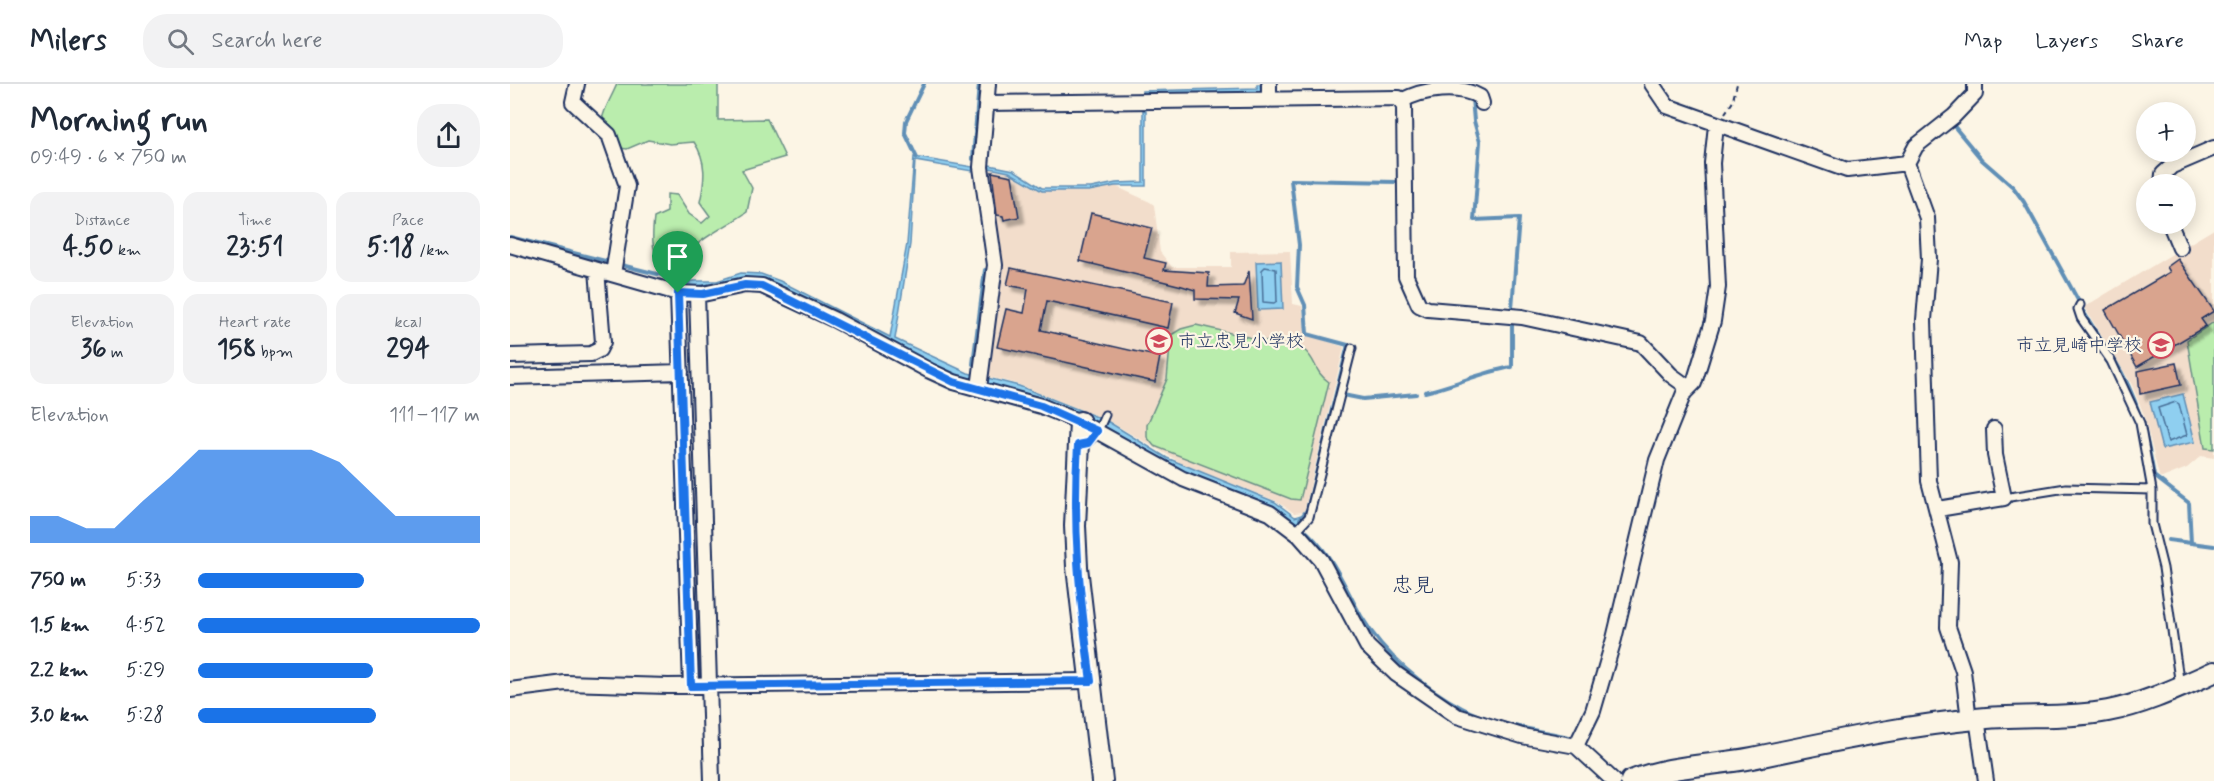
<!DOCTYPE html>
<meta charset="utf-8">
<style>
:root{--surface:#fff;--page:#f2f2f3;--text:#1f2937;--muted:#747a83;--line:#e0e1e3;--accent:#1a73e8}
body{margin:0;font-family:Mynerve,"Klee One",sans-serif;background:var(--page);color:var(--text);height:100vh;display:flex;flex-direction:column;font-size:22px;white-space:nowrap}
*{box-sizing:border-box;margin:0}
p{font-size:20px;color:var(--muted)}
.icon{flex:none;width:33px;height:33px;fill:none;stroke:currentColor;stroke-width:2;stroke-linecap:round;stroke-linejoin:round}
.map{position:relative;flex:1;overflow:hidden}
.side{display:flex;flex-direction:column;background:var(--surface);width:510px}
.side>*{flex:none}
.buttons{position:absolute;left:1626px;top:18px;display:grid;gap:12px}
.buttons a{display:grid;place-items:center;width:60px;height:60px;border-radius:50%;background:var(--surface);box-shadow:0 3px 15px #0003;font-size:30px}
.pin{position:absolute;display:grid;place-items:center;width:51px;height:51px;color:#fff;margin:-62px -26px;border-radius:50% 50% 50% 0;rotate:-45deg;box-shadow:0 0 6px #0007}
.pin .icon{rotate:45deg}
.round{display:grid;place-items:center;flex:none;width:63px;height:63px;border-radius:24px;background:var(--page)}
.overview{display:flex;align-items:center;justify-content:space-between;height:102px;padding:0 30px}
h1{font-size:33px;font-weight:800;line-height:45px}
.figures{display:grid;grid-template-columns:repeat(3,1fr);gap:9px;height:102px;padding:6px 30px}
.figures div{display:grid;align-content:center;border-radius:15px;background:var(--page);text-align:center}
.figures b{font-size:26px;font-weight:800}
.figures small{font-size:16px;font-weight:400}
.figures p{font-size:16px}
.chart{height:168px;padding:12px 30px}
.chart p{display:flex;justify-content:space-between}
.chart svg{width:100%;height:108px;margin-top:6px;fill:var(--accent);opacity:.7}
ul{padding:0 30px;list-style:none;font-size:20px}
li{display:grid;grid-template-columns:96px 72px 1fr;align-items:center;height:45px}
li i{height:15px;border-radius:8px;background:var(--accent)}
header{display:flex;align-items:center;gap:36px;box-sizing:border-box;height:84px;padding:0 30px;background:var(--surface);border-bottom:2px solid var(--line)}
header strong{font-size:28px}
nav{display:flex;gap:33px;margin-inline-start:auto;font-size:21px}
.search{width:420px;height:54px;background:var(--page);display:flex;align-items:center;gap:15px;box-sizing:border-box;padding:0 21px;border-radius:24px;color:var(--muted);font-size:22px}
main{display:flex;flex:1;min-height:0}
.map>svg:first-child{display:block}
.built{fill:#f2ddcb}
.green{fill:#baedad;stroke:#6a8e86;stroke-width:1.5}
.water{fill:#8fcff0;stroke:#618fb6;stroke-width:1.5}
.lines{fill:none;stroke-linecap:round;stroke-linejoin:round}
.shore{stroke:#496f98;stroke-width:1.5}
.stream{stroke:#618fb6;stroke-width:4}
.building{fill:#d9a48e;stroke:#1b2f5e;stroke-width:1.5;filter:url(#shadow)}
.lane-casing{stroke:#1b2f5e;stroke-width:11}
.street-casing{stroke:#1b2f5e;stroke-width:18}
.secondary-casing{stroke:#1b2f5e;stroke-width:24}
.path{stroke:#1b2f5e;stroke-width:2;stroke-dasharray:4.5 4.5;stroke-linecap:butt}
.lane{stroke:#fcf5e5;stroke-width:7}
.street{stroke:#fcf5e5;stroke-width:14}
.secondary{stroke:#fcf5e5;stroke-width:20}
.route-casing{stroke:#fff;stroke-width:12}
.route{stroke:#1a73e8;stroke-width:8}
.labels{text-anchor:middle;stroke-width:4.5;stroke-linejoin:round;paint-order:stroke}
.poi-label{font-size:18px;fill:#1b2f5e;stroke:#fcf5e5;text-anchor:start}
.quarter-label{font-size:21px;fill:#1b2f5e;stroke:#fcf5e5}
</style>
<header>
<strong>Milers</strong>
<div class="search"><svg class="icon" aria-label="search" viewBox="0 0 24 24"><circle cx="10" cy="10" r="6"/><path d="M15 15l6 6"/></svg>Search here</div>
<nav><a>Map</a><a>Layers</a><a>Share</a></nav>
</header>
<main>
<section class="side">
<div class="overview"><div><h1>Morning run</h1><p>09:49 · 6 × 750 m</p></div><a class="round"><svg class="icon" aria-label="share" viewBox="0 0 24 24"><path d="M12 15V3M7 8l5-5 5 5M5 13v7h14v-7"/></svg></a></div>
<div class="figures">
<div><p>Distance</p><b>4.50<small> km</small></b></div>
<div><p>Time</p><b>23:51</b></div>
<div><p>Pace</p><b>5:18<small> /km</small></b></div>
</div>
<div class="figures">
<div><p>Elevation</p><b>36<small> m</small></b></div>
<div><p>Heart rate</p><b>158<small> bpm</small></b></div>
<div><p>kcal</p><b>294</b></div>
</div>
<div class="chart"><p><span>Elevation</span>111–117 m</p>
<svg viewBox="0 0 160 44" preserveAspectRatio="none"><path d="M0 44V33L10 33L20 38L30 38L40 27L50 17L60 6L70 6L80 6L90 6L100 6L110 11L120 22L130 33L140 33L150 33L160 33V44z"/></svg>
</div>
<ul>
<li><b>750 m</b>5:33<i style="width:59%"></i></li>
<li><b>1.5 km</b>4:52<i style="width:100%"></i></li>
<li><b>2.2 km</b>5:29<i style="width:62%"></i></li>
<li><b>3.0 km</b>5:28<i style="width:63%"></i></li>
</ul>
</section>
<div class="map">
<svg width="1704" height="697" viewBox="0 0 1704 697">
<defs>
<filter id="shadow"><feDropShadow dx="5.5" dy="5.5" stdDeviation="1.5" flood-color="#0004"/></filter>
</defs>
<rect width="100%" height="100%" fill="#fcf5e5"/>
<filter id="ink" filterUnits="userSpaceOnUse"><feTurbulence type="fractalNoise" baseFrequency=".0167" numOctaves="2"/><feDisplacementMap in="SourceGraphic" scale="12" xChannelSelector="R" yChannelSelector="G"/><feConvolveMatrix kernelMatrix="1 2 1 2 8 2 1 2 1" color-interpolation-filters="sRGB"/></filter>
<g filter="url(#ink)">
<path class="built" d="M479 85 499 88 531 107 579 108 605 102 640 118 644 121 650 168 662 183H721V168L780 167 783 220 792 222 796 250 834 263 794 428 784 429 766 417 673 380 597 336 507 300 479 293 492 180Z
M1704 145V374L1691 372 1677 384 1652 394 1649 392 1634 331 1621 299 1574 223Z"/>
<path class="green" d="M107 0H208V36L257 35 275 73 232 86 242 104 237 128C223 139 190 154 182 166 178 170 178 179 178 184L162 188C141 170 141 161 144 134L157 128V110L167 111 179 130 192 139 200 132 190 118C195 96 197 77 184 58L160 60 138 56 117 65 97 62C84 36 97 24 107 0Z
M1704 238V365L1695 364 1677 256Z
M686 241 794 266C807 276 803 287 819 298L790 416 781 415 644 362 637 353V341L657 295 661 251 671 245Z"/>
<path class="water" d="M747 0H750L751 8 632 10V7L747 4Z
M633 26 636 27V102H605L579 107H532L499 88 479 84V81L504 86 532 104H581L606 99 633 98Z
M404 73 463 83 462 87 405 77 400 160 385 255 458 289 509 302 597 337 657 374 765 418 785 433 794 430 787 442 760 422 660 382 594 342 439 289 258 197C232 190 204 203 175 202L177 197H207L231 189 251 190 270 197 380 253 397 160Z
M771 177 773 225 748 226 746 178Z
M1673 310 1685 358 1652 365 1640 318Z"/>
<g class="lines">
<path class="shore" d="M755 183 766 185 767 217 764 219 753 218 752 186Z
M1666 318 1669 320 1677 351 1658 358 1648 324Z"/>
<path class="stream" d="M962 14 964 37 970 58 964 136 1009 134 1002 224
M1443 41 1472 76 1503 103 1514 118 1569 218
M407 74 395 49 396 37 414 0
M463 75 469 0
M0 153 179 198
M1573 227 1598 267
M1604 275C1627 312 1637 350 1644 392L1679 419 1681 459
M463 280 475 186
M915 308C945 301 972 288 1002 283V237
M833 311 853 315 906 310
M790 435 797 426 838 261 797 250 795 221 787 203 789 161 781 96 887 98
M790 442C822 468 832 498 851 532 874 571 913 603 952 624 981 640 1026 646 1059 653
M1658 456 1704 462"/>
</g>
<path class="building" d="M482 88 502 92 509 133 494 136 493 132 487 131Z
M581 129 642 144 634 174 656 179 654 186 699 189 698 203 733 202 739 187 742 235 725 229 729 216 685 215V206L672 202 570 177Z
M1668 175 1704 227 1691 235 1696 242 1627 283 1595 226 1660 188 1657 183Z
M501 184 663 218 658 244 537 217 531 246 650 273 645 298 487 263 496 225 514 229 518 205 497 201Z
M1666 279 1671 301 1630 310 1628 287Z"/>
<g class="lines">
<defs>
<path id="lane" d="M1570 221 1568 225 1571 234 1601 277 1630 339 1642 406V440L1653 484 1670 602
M570 360C585 358 589 344 595 331
M1494 414 1556 404 1642 406
M785 448 799 433 842 264"/>
<path id="street" d="M67 0 63 18 99 51 117 102 103 190
M759 0V16
M1142 0 1157 22 1337 86 1397 79
M891 17C913 5 948 0 970 13L972 19
M477 19 889 14 894 23 896 192 909 221 918 225 1012 233 1131 259 1161 291 1179 304
M1652 100 1653 90 1662 82 1704 64
M1660 140 1670 164
M0 161 168 209 193 210 235 201 252 202 325 236 420 287 444 298 531 322 570 338 673 395 760 429 789 451 811 476 857 562 886 590 947 632 1012 652 1066 662 1104 697
M168 209 181 602
M187 210 202 697
M0 272 81 270 89 266 93 258 87 186
M0 293 171 288
M469 304 485 181 471 83 478 0
M1428 425 1494 414 1485 371 1484 345
M0 606 55 599 158 602 581 597
M1467 634 1476 697
M1459 636 1453 587 1438 543 1440 478 1419 397 1414 236 1419 175 1417 134 1397 79 1406 62 1444 32 1465 10V0
M1066 662 1083 627 1104 555 1147 376 1174 309 1184 299 1203 237 1208 203 1202 79 1206 41"/>
<path id="secondary" d="M570 338 565 442 567 483 592 697
M1121 697C1160 681 1201 682 1242 674 1316 659 1390 642 1466 635 1510 630 1554 635 1598 627 1635 620 1670 603 1704 588"/>
</defs>
<use href="#lane" class="lane-casing"/>
<use href="#street" class="street-casing"/>
<use href="#secondary" class="secondary-casing"/>
<path class="path" d="M1215 29 1222 19 1227 0"/>
<use href="#lane" class="lane"/>
<use href="#street" class="street"/>
<use href="#secondary" class="secondary"/>
</g>
</g>
<g class="lines" filter="url(#ink)">
<defs>
<path id="route" d="M235 201 252 202 444 298 531 322 587 347 578 359 568 361C562 441 570 518 581 597L181 602 168 209 193 210Z"/>
</defs>
<use href="#route" class="route-casing"/>
<use href="#route" class="route"/>
</g>
<defs>
<symbol id="school-ring" viewBox="-11 -11 22 22"><circle r="9.5" fill="#fcf5e5" stroke="#d1495b" stroke-width="1.5"/><path d="M0-5L7-2L0 1L-7-2ZM-4 1L0 2.5L4 1V4Q0 6-4 4Z" fill="#d1495b"/></symbol>
</defs>
<g fill-rule="evenodd">
<use href="#school-ring" x="634" y="242" width="30" height="30"/>
<use href="#school-ring" x="1636" y="246" width="30" height="30"/>
</g>
<g class="labels">
<g class="poi-label">
<text x="668" y="263">市立忠見小学校</text>
<text x="1632" y="267" text-anchor="end">市立見崎中学校</text>
</g>
<g class="quarter-label">
<text x="903" y="508">忠見</text>
</g>
</g>
</svg>
<div class="buttons">
<a>+</a>
<a>−</a>
</div>
<div class="pin" style="left:168px;top:209px;background:#1e9e55"><svg class="icon" aria-label="arrive" viewBox="0 0 24 24"><path d="M6 21V4h12l-3 4 3 4H6"/></svg></div>
</div>
</main>
